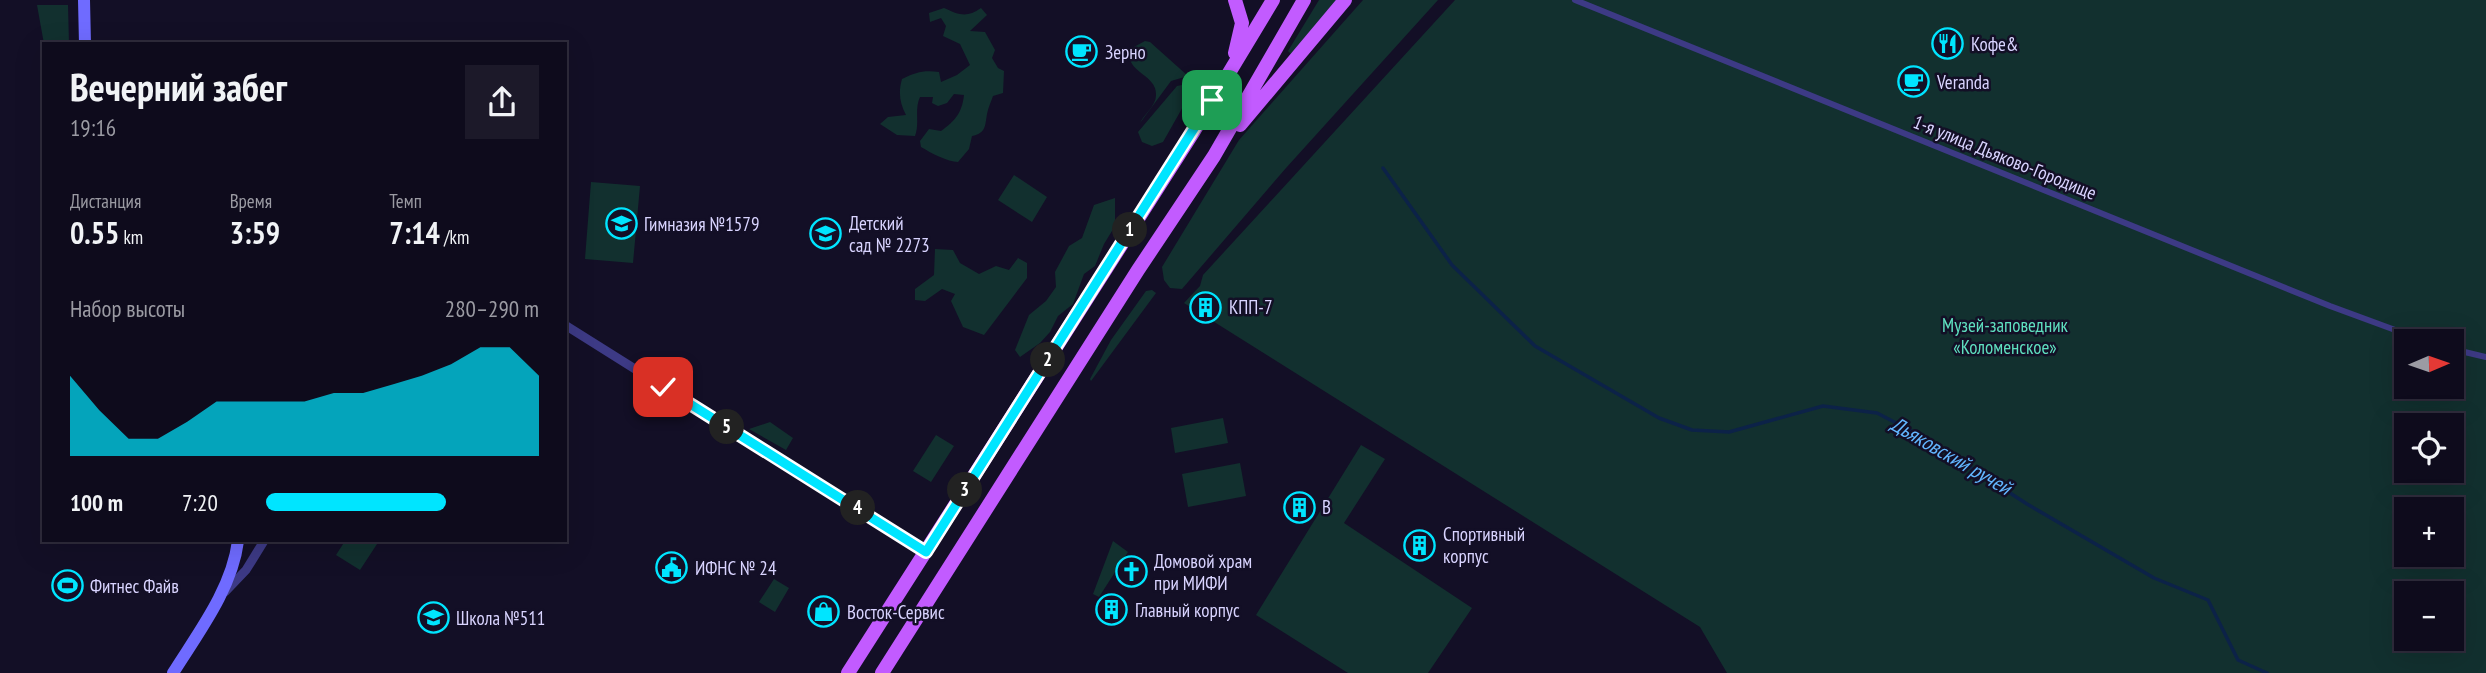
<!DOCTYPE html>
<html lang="ru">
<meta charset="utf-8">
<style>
:root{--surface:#0e0b1c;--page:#1c1929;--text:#f1f3f6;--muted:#9b9ba3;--line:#2e2b3b;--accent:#00e5ff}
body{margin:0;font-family:"PT Sans Narrow",sans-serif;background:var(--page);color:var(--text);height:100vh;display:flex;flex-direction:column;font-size:26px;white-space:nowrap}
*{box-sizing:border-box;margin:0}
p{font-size:23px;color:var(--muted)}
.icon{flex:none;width:38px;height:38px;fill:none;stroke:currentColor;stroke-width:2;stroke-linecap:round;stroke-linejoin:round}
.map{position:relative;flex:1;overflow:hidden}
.panel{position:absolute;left:42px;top:42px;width:525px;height:500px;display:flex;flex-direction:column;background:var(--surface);border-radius:0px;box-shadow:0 7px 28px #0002,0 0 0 2px var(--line)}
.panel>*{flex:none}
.needle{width:46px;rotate:88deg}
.tools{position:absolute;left:2394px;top:329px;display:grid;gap:14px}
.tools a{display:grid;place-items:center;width:70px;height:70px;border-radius:0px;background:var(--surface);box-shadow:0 7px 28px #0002,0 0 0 2px var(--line);font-size:35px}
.pin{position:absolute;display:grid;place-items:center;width:60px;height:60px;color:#fff;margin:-30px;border-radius:14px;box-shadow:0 4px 10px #0006}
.km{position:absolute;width:35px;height:35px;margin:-18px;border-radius:50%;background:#222;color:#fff;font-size:19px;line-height:35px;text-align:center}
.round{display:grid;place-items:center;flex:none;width:74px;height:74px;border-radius:0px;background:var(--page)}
.overview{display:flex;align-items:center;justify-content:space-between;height:119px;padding:0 28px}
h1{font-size:38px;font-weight:800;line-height:52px}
.figures{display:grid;grid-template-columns:repeat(3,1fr);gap:10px;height:119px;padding:7px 28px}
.figures div{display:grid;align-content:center}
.figures b{font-size:30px;font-weight:800}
.figures small{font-size:19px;font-weight:400}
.figures p{font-size:19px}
.chart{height:196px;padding:14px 28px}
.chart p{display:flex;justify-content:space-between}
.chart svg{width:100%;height:126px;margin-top:7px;fill:var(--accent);opacity:.7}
ul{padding:0 28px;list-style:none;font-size:23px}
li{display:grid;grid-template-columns:112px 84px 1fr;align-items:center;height:52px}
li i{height:18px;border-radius:9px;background:var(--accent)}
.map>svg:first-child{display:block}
.green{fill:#12302f;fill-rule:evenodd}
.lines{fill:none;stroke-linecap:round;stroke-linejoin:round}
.stream{stroke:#0c2248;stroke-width:3.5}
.pedestrian{stroke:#3d3a85;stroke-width:6}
.minor{stroke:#3d3a85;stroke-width:9}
.secondary{stroke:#6f6bff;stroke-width:12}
.primary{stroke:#c25bff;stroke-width:14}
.route-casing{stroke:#fff;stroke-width:14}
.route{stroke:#00e5ff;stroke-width:9}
.labels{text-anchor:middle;stroke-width:5;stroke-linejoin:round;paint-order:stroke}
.poi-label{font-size:19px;fill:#d9d4ff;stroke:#130f26;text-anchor:start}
.street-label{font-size:19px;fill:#d9d4ff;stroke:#130f26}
.park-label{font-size:19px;fill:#5fe0c0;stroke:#130f26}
.water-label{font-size:21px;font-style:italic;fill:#62b6ff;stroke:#130f26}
</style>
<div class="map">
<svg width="2486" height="673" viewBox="0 0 2486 673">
<rect width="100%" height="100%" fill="#130f26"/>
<path class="green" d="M1319 0H1336L1291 54 1288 51Z
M1363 0H1438L1286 168 1182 289 1170 288 1164 280 1162 267 1239 140Z
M1455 0H2486V673H1727L1700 627 1184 303 1200 286 1203 275ZM2406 341H2452V387H2406ZM2406 425H2452V471H2406ZM2406 509H2452V555H2406ZM2406 593H2452V639H2406Z
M37 5H68L69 44H44Z
M944 8C959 15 967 18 981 8L987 15 970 31 985 32 995 50 992 58 998 68 1004 71 1003 93 993 96C991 102 988 108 987 114 985 126 986 133 972 136L969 149 958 162C948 162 931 153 921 147L920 141 929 129 941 131C955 121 962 113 964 95L954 94 947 103 938 106 932 103 933 97H920C914 110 920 123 915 136L897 135 880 124 888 117 906 115C900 103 898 93 902 79 916 72 924 70 939 72L941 82 957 75 970 65 960 44 943 36 946 26 941 18 930 22 929 13Z
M1145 41 1150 42 1188 76 1171 81 1140 123C1143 115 1157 105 1156 94 1156 73 1121 72 1132 48Z
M1197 82 1163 142 1152 146 1142 142 1138 132 1177 86Z
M1014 175 1047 197 1032 222 998 200Z
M591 182 640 186 633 263 585 259Z
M1115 198V226L1104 244 1095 266 1084 274 1073 304 1058 316 1050 332 1040 343 1020 357 1015 350 1029 315 1046 301 1056 287 1055 272 1069 246 1082 238 1094 205Z
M935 249 953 250 960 263 979 274 996 266 1009 270 1018 258 1027 263V278L984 335 963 327 951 301 955 294 942 289 925 301 915 300V289L934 275Z
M1152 290 1156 293 1091 381 1090 379 1111 340 1146 291Z
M1223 418 1228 443 1175 453 1171 428Z
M770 422 793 438 786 450 749 429Z
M936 435 954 446 931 482 913 471Z
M1361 445 1385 459 1344 523 1472 608 1428 673H1348L1256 615Z
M1240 463 1246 496 1188 507 1182 474Z
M345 541H379L360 570 336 555Z
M1113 541 1128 552 1099 597 1093 594Z
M774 579 789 588 775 612 759 602Z"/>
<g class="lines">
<path class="stream" d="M1383 168 1452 265 1535 346 1659 418 1692 430 1729 432 1823 406 1877 413 1925 438 2027 504 2154 578 2208 600 2238 660 2267 673"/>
<path class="pedestrian" d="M1575 0 2330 306 2425 341
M2452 349 2486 357"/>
<path class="minor" d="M565 325 926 552
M225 592 246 570 264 541"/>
<path class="secondary" d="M84 0 85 44
M173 673C198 633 232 589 238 541"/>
<path class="primary" d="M1235 53 1242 23 1235 0
M1240 125 1345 0
M848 673 1194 131 1273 0
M882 673 1138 270 1214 156 1304 0"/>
</g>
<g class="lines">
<defs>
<path id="route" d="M663 387 926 552 1212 100"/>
</defs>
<use href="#route" class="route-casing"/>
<use href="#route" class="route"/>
</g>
<defs>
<symbol id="restaurant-ring" viewBox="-11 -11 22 22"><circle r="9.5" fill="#130f26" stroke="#00e5ff" stroke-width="1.5"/><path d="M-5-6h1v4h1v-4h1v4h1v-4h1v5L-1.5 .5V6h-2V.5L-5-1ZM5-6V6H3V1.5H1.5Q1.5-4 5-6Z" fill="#00e5ff"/></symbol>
<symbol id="cafe-ring" viewBox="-11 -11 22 22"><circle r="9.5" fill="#130f26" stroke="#00e5ff" stroke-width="1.5"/><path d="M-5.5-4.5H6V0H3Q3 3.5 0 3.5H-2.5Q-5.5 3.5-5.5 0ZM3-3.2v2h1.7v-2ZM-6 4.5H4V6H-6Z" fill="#00e5ff"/></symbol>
<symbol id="school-ring" viewBox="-11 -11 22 22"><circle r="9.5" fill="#130f26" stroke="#00e5ff" stroke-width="1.5"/><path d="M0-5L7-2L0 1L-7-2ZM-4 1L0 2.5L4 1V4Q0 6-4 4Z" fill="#00e5ff"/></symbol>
<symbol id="building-ring" viewBox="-11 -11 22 22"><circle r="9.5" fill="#130f26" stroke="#00e5ff" stroke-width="1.5"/><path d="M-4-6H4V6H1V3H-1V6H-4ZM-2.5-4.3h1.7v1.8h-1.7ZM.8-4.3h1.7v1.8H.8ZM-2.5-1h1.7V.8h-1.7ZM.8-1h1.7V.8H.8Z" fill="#00e5ff"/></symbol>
<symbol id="civic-ring" viewBox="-11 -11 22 22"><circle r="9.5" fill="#130f26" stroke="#00e5ff" stroke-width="1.5"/><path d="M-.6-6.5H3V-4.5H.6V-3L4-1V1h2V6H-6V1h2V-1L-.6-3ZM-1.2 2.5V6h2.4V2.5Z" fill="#00e5ff"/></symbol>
<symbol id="church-ring" viewBox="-11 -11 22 22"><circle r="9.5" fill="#130f26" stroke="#00e5ff" stroke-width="1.5"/><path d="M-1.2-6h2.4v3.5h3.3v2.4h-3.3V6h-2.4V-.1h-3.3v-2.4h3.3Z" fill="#00e5ff"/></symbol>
<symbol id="stadium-ring" viewBox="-11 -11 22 22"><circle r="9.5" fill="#130f26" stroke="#00e5ff" stroke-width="1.5"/><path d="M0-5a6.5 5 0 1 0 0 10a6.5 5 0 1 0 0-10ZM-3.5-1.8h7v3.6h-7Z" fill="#00e5ff"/></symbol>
<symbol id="shop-ring" viewBox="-11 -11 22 22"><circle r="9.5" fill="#130f26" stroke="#00e5ff" stroke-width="1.5"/><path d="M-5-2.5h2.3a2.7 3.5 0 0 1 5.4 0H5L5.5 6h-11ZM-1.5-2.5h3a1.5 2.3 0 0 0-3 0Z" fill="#00e5ff"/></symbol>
</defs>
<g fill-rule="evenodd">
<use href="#restaurant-ring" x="1930" y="26" width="35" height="35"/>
<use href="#cafe-ring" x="1064" y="34" width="35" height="35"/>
<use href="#cafe-ring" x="1896" y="64" width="35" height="35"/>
<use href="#school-ring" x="604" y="206" width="35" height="35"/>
<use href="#school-ring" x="808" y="216" width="35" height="35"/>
<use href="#building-ring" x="1188" y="290" width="35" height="35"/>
<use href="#building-ring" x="1282" y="490" width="35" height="35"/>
<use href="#building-ring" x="1402" y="528" width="35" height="35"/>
<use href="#civic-ring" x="654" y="550" width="35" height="35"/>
<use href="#church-ring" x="1114" y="554" width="35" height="35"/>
<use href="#stadium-ring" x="50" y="568" width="35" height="35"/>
<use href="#building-ring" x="1094" y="592" width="35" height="35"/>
<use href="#shop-ring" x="806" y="594" width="35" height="35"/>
<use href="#school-ring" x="416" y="600" width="35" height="35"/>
</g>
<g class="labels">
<g class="poi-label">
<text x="1971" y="51">Кофе&amp;</text>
<text x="1105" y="59">Зерно</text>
<text x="1937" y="89">Veranda</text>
<text x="849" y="230">Детский<tspan x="849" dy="22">сад № 2273</tspan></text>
<text x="644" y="231">Гимназия №1579</text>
<text x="1229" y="314">КПП-7</text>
<text x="1322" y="514">В</text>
<text x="1443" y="541">Спортивный<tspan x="1443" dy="22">корпус</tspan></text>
<text x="1154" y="568">Домовой храм<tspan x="1154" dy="22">при МИФИ</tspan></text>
<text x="695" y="575">ИФНС № 24</text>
<text x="90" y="593">Фитнес Файв</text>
<text x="1135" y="617">Главный корпус</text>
<text x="847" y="619">Восток-Сервис</text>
<text x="456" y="625">Школа №511</text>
</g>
<g class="street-label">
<text transform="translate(2005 157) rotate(22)" y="7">1-я улица Дьяково-Городище</text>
</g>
<g class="park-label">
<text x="2005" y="332">Музей-заповедник<tspan x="2005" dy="22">«Коломенское»</tspan></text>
</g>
<g class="water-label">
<text transform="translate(1951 456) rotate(30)" y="7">Дьяковский ручей</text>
</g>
</g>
</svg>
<div class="tools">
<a><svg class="needle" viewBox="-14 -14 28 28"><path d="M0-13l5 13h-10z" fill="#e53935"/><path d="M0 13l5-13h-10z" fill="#9b9ba3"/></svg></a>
<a><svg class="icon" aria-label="locate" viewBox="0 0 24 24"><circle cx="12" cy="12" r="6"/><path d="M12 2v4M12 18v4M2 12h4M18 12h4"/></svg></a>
<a>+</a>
<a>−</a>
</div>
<div class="pin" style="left:1212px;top:100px;background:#1e9e55"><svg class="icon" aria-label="arrive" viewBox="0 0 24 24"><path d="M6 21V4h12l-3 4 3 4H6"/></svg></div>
<div class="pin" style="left:663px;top:387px;background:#d93025"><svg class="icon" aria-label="check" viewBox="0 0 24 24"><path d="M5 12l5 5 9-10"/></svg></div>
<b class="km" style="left:1130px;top:230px">1</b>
<b class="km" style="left:1048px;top:360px">2</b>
<b class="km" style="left:965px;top:490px">3</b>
<b class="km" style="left:858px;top:508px">4</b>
<b class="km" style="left:727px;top:427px">5</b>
<section class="panel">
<div class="overview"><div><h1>Вечерний забег</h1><p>19:16</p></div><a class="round"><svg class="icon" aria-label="share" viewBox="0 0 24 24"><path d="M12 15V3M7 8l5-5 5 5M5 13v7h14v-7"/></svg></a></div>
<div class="figures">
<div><p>Дистанция</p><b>0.55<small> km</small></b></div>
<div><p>Время</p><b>3:59</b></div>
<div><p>Темп</p><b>7:14<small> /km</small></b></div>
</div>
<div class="chart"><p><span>Набор высоты</span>280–290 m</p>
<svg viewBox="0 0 160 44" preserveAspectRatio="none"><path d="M0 44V16L10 28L20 38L30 38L40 32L50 25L60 25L70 25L80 25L90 22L100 22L110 19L120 16L130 12L140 6L150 6L160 16V44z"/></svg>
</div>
<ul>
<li><b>100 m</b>7:20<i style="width:66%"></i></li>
</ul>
</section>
</div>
